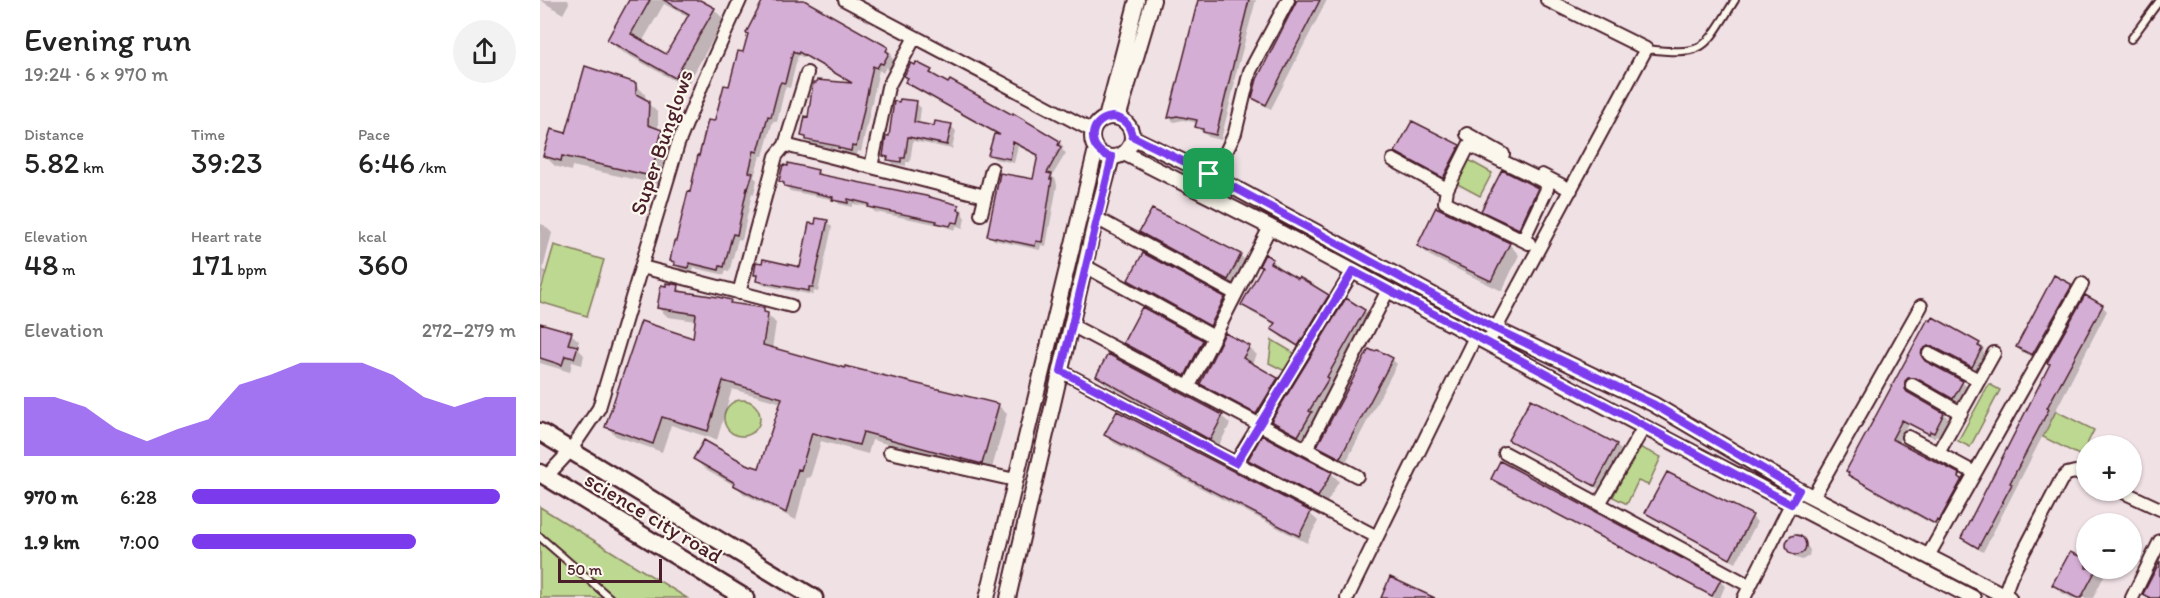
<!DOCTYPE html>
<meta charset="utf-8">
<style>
:root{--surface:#fff;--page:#f2f2f2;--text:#222;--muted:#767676;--accent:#7c3aed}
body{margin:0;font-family:Itim,sans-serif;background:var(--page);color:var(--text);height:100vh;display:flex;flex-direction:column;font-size:22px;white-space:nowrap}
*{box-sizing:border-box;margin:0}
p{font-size:20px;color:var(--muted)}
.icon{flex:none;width:33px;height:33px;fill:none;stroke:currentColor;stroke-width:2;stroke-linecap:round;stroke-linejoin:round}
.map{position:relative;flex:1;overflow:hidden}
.details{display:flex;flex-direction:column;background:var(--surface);width:540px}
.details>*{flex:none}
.buttons{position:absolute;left:1536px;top:435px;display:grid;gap:12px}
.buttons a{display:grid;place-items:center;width:66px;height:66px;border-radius:50%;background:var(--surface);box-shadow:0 2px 4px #0004;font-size:30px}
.scale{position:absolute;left:18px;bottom:15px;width:104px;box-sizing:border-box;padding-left:6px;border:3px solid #4a1f2b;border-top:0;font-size:16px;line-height:21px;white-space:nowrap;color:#4a1f2b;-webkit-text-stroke:4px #fbf7ec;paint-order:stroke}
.pin{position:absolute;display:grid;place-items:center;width:51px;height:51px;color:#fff;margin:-26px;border-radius:12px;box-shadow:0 3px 9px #0006}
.round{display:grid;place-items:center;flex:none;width:63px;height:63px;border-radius:32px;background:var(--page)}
.overview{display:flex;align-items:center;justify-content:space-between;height:102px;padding:0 24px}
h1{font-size:33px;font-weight:600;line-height:45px}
.figures{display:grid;grid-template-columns:repeat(3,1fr);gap:9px;height:102px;padding:6px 24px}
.figures div{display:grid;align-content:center}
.figures b{font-size:30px;font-weight:600}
.figures small{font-size:16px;font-weight:400}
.figures p{font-size:16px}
.chart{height:168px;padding:12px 24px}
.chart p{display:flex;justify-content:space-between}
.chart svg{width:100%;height:108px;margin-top:6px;fill:var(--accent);opacity:.7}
ul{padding:0 24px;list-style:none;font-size:20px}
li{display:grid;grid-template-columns:96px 72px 1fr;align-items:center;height:45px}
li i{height:15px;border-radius:8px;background:var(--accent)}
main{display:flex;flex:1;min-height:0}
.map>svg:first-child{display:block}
.green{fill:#bdd890;stroke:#847c5e;stroke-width:1.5}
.shadow{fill:#0003;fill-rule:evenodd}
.building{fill:#d5aed5;stroke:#4a1f2b;stroke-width:1.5}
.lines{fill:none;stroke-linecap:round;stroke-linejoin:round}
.service-casing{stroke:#4a1f2b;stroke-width:10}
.minor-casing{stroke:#4a1f2b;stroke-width:16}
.tertiary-casing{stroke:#4a1f2b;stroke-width:18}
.secondary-casing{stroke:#4a1f2b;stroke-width:21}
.service{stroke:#fbf7ec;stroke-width:6}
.minor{stroke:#fbf7ec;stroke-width:12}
.tertiary{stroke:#fbf7ec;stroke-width:14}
.secondary{stroke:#fbf7ec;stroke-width:16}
.route-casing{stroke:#fff;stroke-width:12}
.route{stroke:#7c3aed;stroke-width:8}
.labels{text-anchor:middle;stroke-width:4.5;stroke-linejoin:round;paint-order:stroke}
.street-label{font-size:22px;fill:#4a1f2b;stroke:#fbf7ec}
</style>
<main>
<section class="details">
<div class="overview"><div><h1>Evening run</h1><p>19:24 · 6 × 970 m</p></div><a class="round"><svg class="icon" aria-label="share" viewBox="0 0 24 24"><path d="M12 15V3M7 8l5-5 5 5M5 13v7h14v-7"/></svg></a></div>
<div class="figures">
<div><p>Distance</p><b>5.82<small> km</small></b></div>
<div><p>Time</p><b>39:23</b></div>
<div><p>Pace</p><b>6:46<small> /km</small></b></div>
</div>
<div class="figures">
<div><p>Elevation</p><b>48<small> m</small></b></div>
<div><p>Heart rate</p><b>171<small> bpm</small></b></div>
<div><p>kcal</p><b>360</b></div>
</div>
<div class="chart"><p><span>Elevation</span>272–279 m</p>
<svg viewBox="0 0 160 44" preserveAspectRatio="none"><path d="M0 44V20L10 20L20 24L30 33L40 38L50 33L60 29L70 15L80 11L90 6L100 6L110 6L120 11L130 20L140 24L150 20L160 20V44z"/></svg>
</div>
<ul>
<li><b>970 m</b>6:28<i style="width:95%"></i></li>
<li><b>1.9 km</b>7:00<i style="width:69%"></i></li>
</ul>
</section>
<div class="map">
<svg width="1620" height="598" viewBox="0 0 1620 598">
<rect width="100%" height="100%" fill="#f0e1e5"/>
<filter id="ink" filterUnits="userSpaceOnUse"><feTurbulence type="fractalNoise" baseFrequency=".0167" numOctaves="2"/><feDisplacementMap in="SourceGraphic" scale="12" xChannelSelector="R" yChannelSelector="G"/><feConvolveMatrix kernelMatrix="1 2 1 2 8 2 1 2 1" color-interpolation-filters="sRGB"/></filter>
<g filter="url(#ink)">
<path class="green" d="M925 158 952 173 940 196 912 181Z
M14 245 64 260 47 316 0 302V293Z
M732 340 759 356 749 373 729 363Z
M1449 384 1460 390 1430 447 1418 441Z
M184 418a18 18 0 1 1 36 0a18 18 0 1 1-36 0Z
M1516 411 1554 430 1541 456 1503 437Z
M1097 446 1121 457 1108 485 1098 481 1087 504 1073 497Z
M0 507 147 598H0Z"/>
<path class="shadow" d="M0 0H28L29 3 23 14Z
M91 0H157L174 9 184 20 146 87 79 50 68 39ZM124 4 149 17 127 56 102 42Z
M224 0H257L347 49 352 54 351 57 354 60 349 69 346 67 343 73 339 70 321 152 318 151 317 155 305 153 303 150 273 145 263 136 269 118 313 84 265 57 264 58 258 55 250 88 246 87 244 92 237 122 233 121 223 156H220L214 177 217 180 214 194 212 193 202 240 198 239 189 272 185 271V275L154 268 153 272 141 270 132 260 174 123 204 54Z
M659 0H716L694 81 695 82 681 140 669 137 662 132 657 127 658 123 643 120 634 122 629 117Z
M759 0H787L731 109 719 103 714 97Z
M391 71 395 78 519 142 524 147 522 150 526 153 512 176 516 180 517 186 506 246 501 245 500 250 454 240 449 235 494 181 499 157 478 146 474 163 455 159 450 154 456 134 372 87 367 82Z
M95 84 105 94 106 101 118 113V130L131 142 121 185 32 166 31 171 15 166 5 156Z
M376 103 381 108 379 124 395 128 411 126 416 131 412 149 373 141 370 162H366V166L354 164 344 155 350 138Z
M919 146 927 154 912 185 865 160 857 152Z
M277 171 282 176 418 206 423 211V215L425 218 423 228 416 226 415 230 400 225 335 212 330 207 313 204V207L299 204 295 200 250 191 241 181Z
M962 172 997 189 1005 197 987 236 951 218 943 210Z
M287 222 292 227 278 292 274 291 273 295 223 285 218 280V277L215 274 224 265 261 269 276 226Z
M0 224 4 225 12 233 3 269 5 271 0 287Z
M601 232 700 255 711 266 698 289 612 242Z
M969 244 979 255 962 291 890 256 879 246Z
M732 260 739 267 738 269 788 296 795 304 766 352 741 337 733 329 735 325 711 312 703 305Z
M590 280 684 299 692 306 679 332 598 288Z
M1530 286 1535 291 1498 359 1482 352 1477 347Z
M138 287 145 294 190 301 194 305 223 310 236 323 232 349 306 370 458 405 467 414 451 472 332 440 328 454 281 441 270 478 267 477 256 520 204 494 197 487 164 468 155 459 220 469 242 403 192 389 177 440 131 425 122 452 76 436 67 427 154 340 157 321 128 317 118 308Z
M1562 306 1567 311 1443 552 1428 543 1422 538Z
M824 311 832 319 766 442 741 429 733 421Z
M1389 321 1439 344 1444 349 1443 352 1446 354 1437 371 1399 351 1389 352 1385 361 1422 382 1427 387 1418 403 1382 382 1372 383 1368 392 1370 395 1404 414 1409 419 1399 437 1396 435 1394 438 1368 424 1358 443 1419 476 1424 481 1400 528 1357 505 1346 497 1315 480 1310 475Z
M0 325 31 334 39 341 37 348 44 355 42 365 32 362 30 372 0 363Z
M662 342 670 350 653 383 592 351 585 343Z
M709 347 717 355 711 365 737 379 745 387 725 420 669 391 661 383Z
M852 359 857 364 806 462 784 451 779 445Z
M558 376 682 416 690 424 678 447 566 384Z
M566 435 770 514 778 521 767 543 574 443Z
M970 439 1076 445 1081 450 1061 490 975 444Z
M710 460 791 473 799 481 786 504 717 467Z
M952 478 1180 581 1185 586 1180 598H1174L958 484Z
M1107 513 1212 517 1217 522 1196 563 1112 518Z
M1254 537 1262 539 1270 550 1269 556 1262 560 1256 558 1247 547 1250 539Z
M1546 545V568H1581L1576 577 1566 572 1553 598H1532L1522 593 1514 585 1539 558Z"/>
<path class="building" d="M89 0H110L91 34 126 54 149 14 124 0H160L175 8 135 78 67 40Z
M223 0H264L348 47 346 51 349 53 343 64 340 63 337 68 333 66 316 147 312 146 311 151 298 148V146L266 140V137L261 136 265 116 268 117 273 83H276L277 80 312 83 259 52 258 54 253 51 245 83 241 82 239 86 231 117 228 116 218 152 214 151 209 172 213 173 208 189 207 188 197 235 193 234 191 240 184 267 180 266 179 270 149 263 148 268 134 265 135 262 130 261 134 241H136L148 191 150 192 158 155 159 156 168 120 174 121 175 119 184 85 189 86 198 51 203 52 208 34 206 33Z
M658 0H709L676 135 663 132V129L655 127 657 120 637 116 628 118Z
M757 0H780L726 105 712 98 717 79Z
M376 62 392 70 390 73 408 83 410 80 473 115V113L520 141 518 145 521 147 507 173 512 174 510 179H512L502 242 496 241 495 246 447 236 460 173 493 179 498 155 473 142 470 159 448 155 454 134 460 135 365 82 368 78 364 76 371 63 375 65Z
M45 66 96 83V94L109 101 108 125 122 130 111 176 22 156 21 161 3 156 11 129 26 133Z
M360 99 377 101 374 122 394 126 395 121 412 124 407 145 368 137 365 158H361V162L347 160 348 157 343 156 346 136H349L354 101 359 102Z
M872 121 920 145 903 178 855 152Z
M248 163 278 170 277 174 386 196 419 205 418 210 421 211 418 223 412 222 410 226 396 223 397 221 328 207 329 204 308 199V203L292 200 293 197 244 186V183L239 181 243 165 248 166Z
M962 170 998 188 979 229 941 211Z
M896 207 970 243 951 281 877 246Z
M612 209 701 254 688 280 599 232Z
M276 218 288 220 273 287H269V291L216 281 217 275H214L216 262 222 263 223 259 260 267 269 223 275 224Z
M603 253 685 297 670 326 588 280Z
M725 254 733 259 730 263 758 279 759 277 771 284 789 295 758 346 731 329 735 323 701 305 722 267 719 266Z
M1514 275 1531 284V287L1492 355 1476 347Z
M126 283 139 285 138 291 178 297 191 300 190 303 224 308V312L228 313 223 345 305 368V366L459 404 442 464 323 432 319 445 272 433 261 470 258 469 246 513 193 485 195 483 153 459 164 440 206 464 219 468 242 398 183 381 168 431 122 417 113 444 65 427 101 321 153 338 156 314 117 308 121 285 126 286Z
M1545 295 1563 305 1507 408 1509 409 1470 483 1472 484 1438 548 1421 538 1510 364 1507 363Z
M806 298 825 310 787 377 789 378 769 411 772 412 758 436 731 421Z
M602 307 663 340 645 376 583 343Z
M1393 317 1440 343 1438 346 1442 348 1432 367 1392 346H1388L1382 350 1381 355 1385 361 1423 381 1413 399 1376 378H1368L1365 381V389L1367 392 1404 413 1394 433 1390 431 1389 434 1362 420 1352 439 1420 474 1419 477 1422 479 1399 521 1397 520 1395 524 1308 475 1309 473 1306 471 1388 319 1391 321Z
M0 323 32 332 28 344 38 346 34 358 25 356 22 365 0 358Z
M685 333 710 346 703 358 738 378 716 414 660 384Z
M829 349 833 351 838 350 853 358 800 458 777 446Z
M568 354 683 415 670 440 556 376Z
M991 399 1077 444 1055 486 968 440Z
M577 411 770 511 771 512 759 536 564 435Z
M722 435 792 472 778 497 708 460Z
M960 461 1181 579 1172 596 951 479Z
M1127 472 1213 515 1190 559 1105 513Z
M1246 545a10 10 0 1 1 20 0a10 10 0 1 1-20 0Z
M1546 541V568H1557L1541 598H1537L1512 585 1530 552 1539 556Z
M1620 561V598H1610L1603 594Z
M850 577 895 598H841Z"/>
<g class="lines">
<defs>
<path id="service" d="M1591 39 1620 0
M1106 49C1167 56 1164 49 1195 0
M0 537 70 598"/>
<path id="minor" d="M305 0 553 131
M927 134 963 154
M245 145 267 73
M853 160 907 189 929 145 1007 183V189L983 240
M331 167 348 87 375 37
M669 174 686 152 695 133 710 71 748 0
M1002 175 1031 190
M907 189 905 202 989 243
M441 214 452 169
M556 218 696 294
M545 266 674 337
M102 267 251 306
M199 293 236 156 245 145 445 196
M531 325 817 476
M948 343 1106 49 1007 0
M1389 354 1439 380
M521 371 837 537
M1372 385 1421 413
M649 386 730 227
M1368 437 1435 473
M767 448 848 290
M350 452 475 480
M965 453 1210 586
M1398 453 1454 353
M696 463 813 271
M6 477 30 451 59 408 138 144 163 82 200 0
M1579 490 1620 509
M1273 497 1381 306
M1059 504 1104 427
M1388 556 1542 284
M1464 595 1471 576 1521 480 1527 474 1535 472 1546 477
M807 598 935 337
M1204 598 1255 496
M1592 598 1620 541"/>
<path id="tertiary" d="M552 137a20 20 0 1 1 40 0a20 20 0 1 1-40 0Z
M566 118 597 0
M578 118 613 0
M592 137 669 174 956 329 1113 404 1259 490 1469 598
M584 153 730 227 1104 427 1433 598
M447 598 556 149
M468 598 556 218 572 157"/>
<path id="secondary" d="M0 432 274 598
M0 473 205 598"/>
</defs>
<use href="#service" class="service-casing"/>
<use href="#minor" class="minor-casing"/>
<use href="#tertiary" class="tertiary-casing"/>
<use href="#secondary" class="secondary-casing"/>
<use href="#service" class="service"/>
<use href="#minor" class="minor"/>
<use href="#tertiary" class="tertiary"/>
<use href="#secondary" class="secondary"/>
</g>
</g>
<g class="lines" filter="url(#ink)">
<defs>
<path id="route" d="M572 117C584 118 590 125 592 136L669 174 956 329 1113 404 1259 490 1251 504 813 271 696 463 521 371 572 157C547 153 546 120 572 117Z"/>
</defs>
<use href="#route" class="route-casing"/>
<use href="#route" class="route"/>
</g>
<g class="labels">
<g class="street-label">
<text transform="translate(121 142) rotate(-71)" y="8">Super Bunglows</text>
<text transform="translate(114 517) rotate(31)" y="8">science city road</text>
</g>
</g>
</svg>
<div class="buttons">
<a>+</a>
<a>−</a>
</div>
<div class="scale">50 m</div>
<div class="pin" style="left:669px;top:174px;background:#1e9e55"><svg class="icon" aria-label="arrive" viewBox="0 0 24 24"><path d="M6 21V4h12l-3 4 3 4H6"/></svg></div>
</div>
</main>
